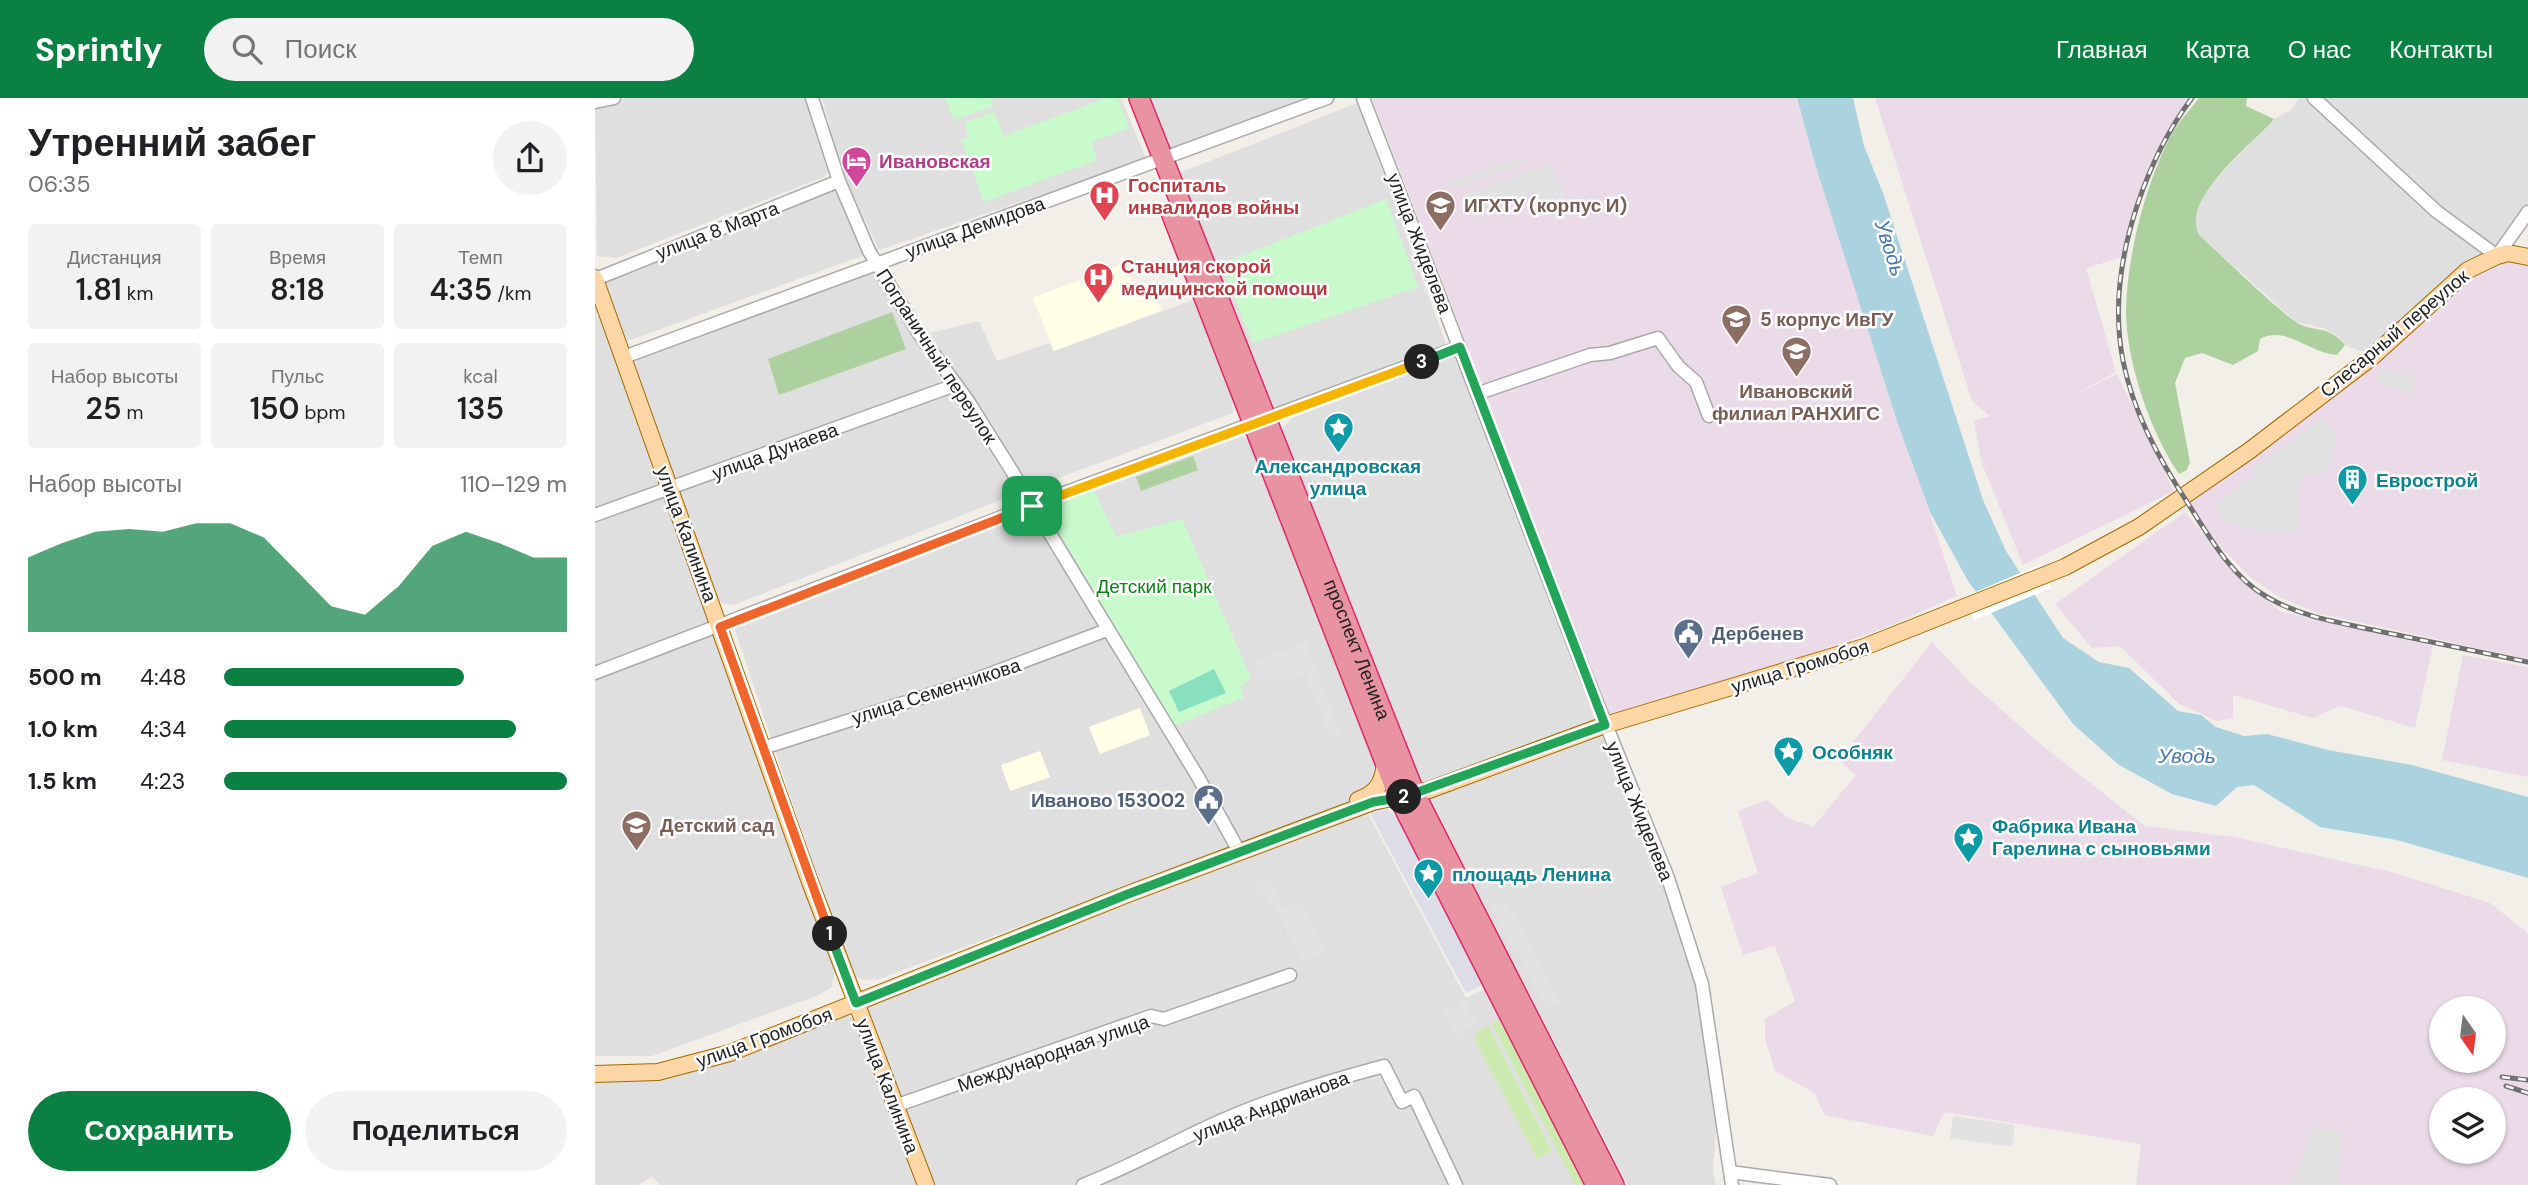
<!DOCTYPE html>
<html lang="ru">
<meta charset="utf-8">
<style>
:root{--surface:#fff;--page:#f2f2f2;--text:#202124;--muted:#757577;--accent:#0b8043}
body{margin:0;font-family:"DM Sans",sans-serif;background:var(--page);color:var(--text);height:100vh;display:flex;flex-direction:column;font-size:26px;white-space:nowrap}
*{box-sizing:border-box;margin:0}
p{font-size:23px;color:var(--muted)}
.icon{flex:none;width:38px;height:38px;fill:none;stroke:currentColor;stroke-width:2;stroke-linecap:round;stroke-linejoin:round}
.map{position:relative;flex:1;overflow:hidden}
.panel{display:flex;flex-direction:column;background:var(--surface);width:595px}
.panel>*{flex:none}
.needle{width:46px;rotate:166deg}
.buttons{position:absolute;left:1834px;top:898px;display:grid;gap:14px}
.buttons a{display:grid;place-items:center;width:77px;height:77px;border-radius:50%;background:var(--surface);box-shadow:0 2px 5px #0004;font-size:35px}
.pin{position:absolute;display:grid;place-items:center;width:60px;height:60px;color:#fff;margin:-30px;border-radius:14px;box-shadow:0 4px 10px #0006}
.km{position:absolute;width:35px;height:35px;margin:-18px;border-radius:50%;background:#222;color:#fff;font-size:19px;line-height:35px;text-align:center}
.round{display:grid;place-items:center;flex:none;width:74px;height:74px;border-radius:37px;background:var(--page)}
.overview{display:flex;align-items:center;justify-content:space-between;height:119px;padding:0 28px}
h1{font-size:38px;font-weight:600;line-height:52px}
.stats{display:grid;grid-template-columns:repeat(3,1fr);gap:10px;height:119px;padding:7px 28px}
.stats div{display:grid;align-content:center;border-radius:7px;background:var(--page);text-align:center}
.stats b{font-size:30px;font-weight:600}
.stats small{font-size:19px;font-weight:400}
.stats p{font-size:19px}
.chart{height:196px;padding:14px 28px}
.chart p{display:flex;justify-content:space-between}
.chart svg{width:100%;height:126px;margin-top:7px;fill:var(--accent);opacity:.7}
.action{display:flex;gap:14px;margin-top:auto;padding:14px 28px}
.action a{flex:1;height:80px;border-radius:42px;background:var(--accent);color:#fff;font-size:28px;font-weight:600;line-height:80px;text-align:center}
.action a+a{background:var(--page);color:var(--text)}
ul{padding:0 28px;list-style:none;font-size:23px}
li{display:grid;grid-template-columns:112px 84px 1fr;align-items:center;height:52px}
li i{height:18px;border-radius:9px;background:var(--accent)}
header{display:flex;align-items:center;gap:42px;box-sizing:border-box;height:98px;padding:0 35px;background:var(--accent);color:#fff}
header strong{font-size:33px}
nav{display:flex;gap:38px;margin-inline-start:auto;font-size:24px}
.search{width:490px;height:63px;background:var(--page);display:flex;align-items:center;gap:18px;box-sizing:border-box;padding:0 24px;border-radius:38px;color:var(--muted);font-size:26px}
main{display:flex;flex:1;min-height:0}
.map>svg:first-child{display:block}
.residential{fill:#e0dfdf}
.industrial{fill:#ebdbe8;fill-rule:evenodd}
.education{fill:#ffffe5}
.grass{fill:#cdebb0}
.forest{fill:#add19e}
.park{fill:#c8facc}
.pitch{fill:#88e0be}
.parking{fill:#e2e2e2}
.plaza{fill:#dddde8}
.water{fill:#aad3df}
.pier{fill:#fff}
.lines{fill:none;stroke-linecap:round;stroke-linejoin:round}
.minor-casing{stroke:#a9a9a9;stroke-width:15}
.major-casing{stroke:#a06b00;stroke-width:18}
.highway-casing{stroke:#dc2a67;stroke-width:22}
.minor{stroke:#fff;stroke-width:12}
.major{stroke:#fcd6a4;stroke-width:16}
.highway{stroke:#e892a2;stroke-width:19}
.rail-casing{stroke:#707070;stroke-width:5}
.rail{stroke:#fff;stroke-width:2.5;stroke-dasharray:8;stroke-linecap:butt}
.split-1-casing{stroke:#fff;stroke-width:14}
.split-2-casing{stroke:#fff;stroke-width:14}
.split-3-casing{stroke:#fff;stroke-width:14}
.split-4-casing{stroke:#fff;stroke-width:14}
.split-1{stroke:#f0652b;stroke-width:9}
.split-2{stroke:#22a559;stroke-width:9}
.split-3{stroke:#22a559;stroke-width:9}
.split-4{stroke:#f5b400;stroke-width:9}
.labels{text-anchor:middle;stroke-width:5;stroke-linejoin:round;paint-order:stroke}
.hotel-label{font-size:19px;font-weight:bold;fill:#b23c85;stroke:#fff;text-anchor:start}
.health-label{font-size:19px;font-weight:bold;fill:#be3a42;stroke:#fff;text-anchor:start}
.education-label{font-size:19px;font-weight:bold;fill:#785e54;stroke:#fff;text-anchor:start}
.street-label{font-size:19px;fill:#222;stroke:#fff}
.culture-label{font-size:19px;font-weight:bold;fill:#0d838f;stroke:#fff;text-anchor:start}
.park-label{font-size:19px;fill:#0c8416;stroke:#fff}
.service-label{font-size:19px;font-weight:bold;fill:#4e5e75;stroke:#fff;text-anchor:start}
.water-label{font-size:21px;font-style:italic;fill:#4a7aab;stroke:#fff}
</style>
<header>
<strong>Sprintly</strong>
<div class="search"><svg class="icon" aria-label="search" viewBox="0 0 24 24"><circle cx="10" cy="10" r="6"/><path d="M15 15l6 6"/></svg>Поиск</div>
<nav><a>Главная</a><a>Карта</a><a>О нас</a><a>Контакты</a></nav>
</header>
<main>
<section class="panel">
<div class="overview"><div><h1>Утренний забег</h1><p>06:35</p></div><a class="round"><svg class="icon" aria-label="share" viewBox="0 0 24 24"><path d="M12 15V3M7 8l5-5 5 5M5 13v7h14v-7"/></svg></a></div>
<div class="stats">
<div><p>Дистанция</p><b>1.81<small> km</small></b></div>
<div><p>Время</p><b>8:18</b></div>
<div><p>Темп</p><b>4:35<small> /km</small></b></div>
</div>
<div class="stats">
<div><p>Набор высоты</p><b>25<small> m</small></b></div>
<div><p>Пульс</p><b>150<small> bpm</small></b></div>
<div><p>kcal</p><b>135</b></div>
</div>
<div class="chart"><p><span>Набор высоты</span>110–129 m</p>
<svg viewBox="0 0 160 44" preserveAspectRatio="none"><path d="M0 44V18L10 13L20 9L30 8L40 9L50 6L60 6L70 11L80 23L90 35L100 38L110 28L120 14L130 9L140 13L150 18L160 18V44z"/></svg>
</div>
<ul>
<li><b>500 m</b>4:48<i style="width:70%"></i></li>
<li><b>1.0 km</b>4:34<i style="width:85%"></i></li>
<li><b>1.5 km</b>4:23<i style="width:100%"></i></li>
</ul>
<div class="action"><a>Сохранить</a><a>Поделиться</a></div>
</section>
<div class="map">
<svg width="1933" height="1087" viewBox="0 0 1933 1087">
<rect width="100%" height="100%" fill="#f2efe9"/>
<path class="residential" d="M32 0H210L233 74 229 79 21 160 2 158 0 9Z
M227 0H526L551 61 284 152 248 76Z
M550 0H710L570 54Z
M1704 0H1718L1894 153 1874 161 1773 256 1750 247 1742 237 1728 230 1701 224 1604 137 1599 127 1601 110 1616 86 1679 21 1696 12Z
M1720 0H1933V112L1907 151 1895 152Z
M762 5 852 248 673 312 584 75Z
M238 88 270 157 27 245 3 183Z
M284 172 416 387 413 399 139 507 119 504 35 268 41 256Z
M598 202 637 296 638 315 437 390H433L335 235 384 223 402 263 454 245 459 253Z
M0 203 6 209 240 875 236 890 221 898 57 958H0Z
M863 257 1002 623 827 687 687 338V331L697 320Z
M648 338 660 347 786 674 780 695 284 881 268 882 254 875 139 529 143 523Z
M1007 638 1068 782 1099 877 1123 1008 1118 1074 1121 1087H1033L835 700Z
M770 710 871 900 892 890 992 1087H340L313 1015 304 1004 271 914 274 907Z
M249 913 260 923 327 1087H65L57 1078 44 1087H0V974H63Z"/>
<path class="industrial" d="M777 0H1202L1220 66 1362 498 1287 531 1197 562 1014 618Z
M1280 0H1595L1566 44 1553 73 1525 160 1491 170 1521 274 1476 299 1522 276 1579 393 1428 467 1386 363 1379 322 1395 318 1377 303Z
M1922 161 1933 164V561L1722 515 1684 499 1654 478 1618 441 1594 404 1867 184 1907 164Z
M1590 414 1648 482 1686 514 1838 548 1820 630 1745 608 1718 620 1638 597V620L1622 623 1584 606 1525 548 1497 550 1460 506Z
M1337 544 1373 582 1443 644 1550 728 1639 739 1800 775 1895 805 1928 831 1933 836V1087H1541L1546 1046 1349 1014 1338 1038 1229 1017 1220 995 1180 973 1170 941V921L1200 903 1180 848 1148 857 1126 789 1163 775 1143 713 1172 702 1193 720 1218 729 1261 677 1244 662ZM1846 910H1899V962H1846ZM1846 1001H1899V1054H1846Z
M1868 557 1933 569V679L1847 662Z"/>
<path class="education" d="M529 165 540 191 554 186 567 212 459 253 438 200Z
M545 610 555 637 505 656 494 629Z
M445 653 455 679 415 693 406 667Z"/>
<path class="grass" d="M906 921 991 1087H980L897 926Z
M893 927 957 1053 942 1061 881 944V935Z"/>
<path class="forest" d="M1604 0H1652L1651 8 1679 21C1657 47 1585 100 1604 137 1635 165 1665 196 1698 222 1716 236 1733 225 1750 247L1742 257C1714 255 1691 227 1665 241L1663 253 1638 267 1607 255 1590 260 1580 285 1595 364 1592 372 1584 376C1555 334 1530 261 1531 209 1533 156 1549 92 1573 43 1580 28 1594 13 1604 0Z
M297 214 311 251 184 297 173 261Z
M598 358 603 372 546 393 541 379Z"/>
<path class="park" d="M350 0H395L399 8 359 22Z
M511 0H523L534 30 496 44 502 62 389 104 366 42 374 39 369 25 399 14 409 38Z
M791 101 823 189 658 245 626 166Z
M498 390 521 439 587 421 656 580 645 589 649 599 580 628 449 409Z"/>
<path class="pitch" d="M619 571 631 595 584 614 574 593Z"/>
<path class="parking" d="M929 59 931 66 854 92 852 85Z
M957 66 976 113 952 121 942 93 876 115 870 95Z
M1785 270 1821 279 1817 295 1781 286Z
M1728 320 1741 339 1735 372 1711 377 1702 391 1703 434 1663 433 1627 422 1619 407 1660 377 1657 370Z
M711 544 745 637 736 641 711 575 685 582H663L658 564Z
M673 781 688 810 700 805 705 814 712 811 730 854 705 863 687 821 660 784Z
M911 802 964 904 950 911 897 808Z
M868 900 882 927 861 938 849 914 864 906 863 903Z
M1358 1018 1420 1027 1417 1049 1355 1040Z
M1718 1029 1747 1034 1742 1087H1698Z"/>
<path class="plaza" d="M792 711 803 720 890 885 871 895 775 715Z"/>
<path class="water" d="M1202 0H1258L1269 48 1288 95 1388 402 1411 453 1468 540 1504 564 1534 570 1583 613 1606 617 1621 629 1649 638 1672 636 1733 652 1817 667 1933 699V780L1802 742 1725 729 1659 687 1642 689 1621 708 1577 696 1524 667 1478 626 1373 483 1335 414 1303 326 1220 66Z"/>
<path class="pier" d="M1446 466 1456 490 1379 522 1369 499Z"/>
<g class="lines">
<defs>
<path id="minor" d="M217 0 244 83 274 153 323 234 373 303 415 370 603 679 645 755
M768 0 984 560 1073 780 1107 886 1137 1087
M1719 0 1841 113 1902 158 1933 114
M0 4 19 0
M0 178 1 181 244 83
M29 259 732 0
M884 295 995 257 1015 255 1063 240 1083 268 1101 284 1114 318
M0 417 360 287
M0 575 472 394 865 249
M168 650 371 585 512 532
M300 1008 556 918 569 921 695 877
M1135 1074 1235 1087
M488 1087C531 1070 570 1049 610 1030 667 1003 729 984 789 968L807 1004 819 998 861 1087"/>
<path id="major" d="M0 181 215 784 331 1087
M763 702C782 695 788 685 790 665
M0 976 63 974 135 955 533 796 778 704 834 692 1010 627 1269 549 1470 469 1544 429 1654 353 1777 259 1873 172 1902 158 1913 155 1933 159"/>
<g id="highway">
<path id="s1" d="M544 0 820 696 1019 1087"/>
<path d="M577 117 804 700 1001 1087"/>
</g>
</defs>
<use href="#minor" class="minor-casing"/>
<use href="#major" class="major-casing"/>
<use href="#highway" class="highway-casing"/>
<use href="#minor" class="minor"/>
<use href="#major" class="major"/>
<use href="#highway" class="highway"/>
<defs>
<path id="rail" d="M1597 0C1572 33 1555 69 1542 108 1503 227 1527 305 1594 407 1615 440 1637 479 1672 499 1708 520 1747 525 1788 534 1836 544 1885 554 1933 564
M1907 979 1933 982
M1911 988 1933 995"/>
</defs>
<use href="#rail" class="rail-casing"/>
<use href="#rail" class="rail"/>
</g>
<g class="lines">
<defs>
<path id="split-1" d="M235 836 125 529 437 408"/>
<path id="split-2" d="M235 836 261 905 533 796 778 704 809 699"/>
<path id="split-3" d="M809 699 1010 627 865 249 827 264"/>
<path id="split-4" d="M437 408 827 264"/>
</defs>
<use href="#split-1" class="split-1-casing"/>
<use href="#split-2" class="split-2-casing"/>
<use href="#split-3" class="split-3-casing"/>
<use href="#split-4" class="split-4-casing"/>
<use href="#split-1" class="split-1"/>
<use href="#split-2" class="split-2"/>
<use href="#split-3" class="split-3"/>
<use href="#split-4" class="split-4"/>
</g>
<defs>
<symbol id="hotel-pin" viewBox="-11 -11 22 30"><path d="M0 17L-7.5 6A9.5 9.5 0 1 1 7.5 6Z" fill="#d1479c" stroke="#fff"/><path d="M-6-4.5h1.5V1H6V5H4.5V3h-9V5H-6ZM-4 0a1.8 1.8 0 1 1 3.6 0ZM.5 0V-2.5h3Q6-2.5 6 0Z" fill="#fff"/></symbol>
<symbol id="hospital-pin" viewBox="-11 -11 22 30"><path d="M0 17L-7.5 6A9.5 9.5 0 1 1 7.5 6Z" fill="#e0444e" stroke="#fff"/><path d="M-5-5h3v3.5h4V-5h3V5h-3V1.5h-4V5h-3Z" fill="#fff"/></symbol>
<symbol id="university-pin" viewBox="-11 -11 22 30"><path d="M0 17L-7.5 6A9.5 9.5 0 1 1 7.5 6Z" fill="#8d6e63" stroke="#fff"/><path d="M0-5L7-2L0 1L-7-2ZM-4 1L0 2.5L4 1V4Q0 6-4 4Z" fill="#fff"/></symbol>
<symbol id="sight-pin" viewBox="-11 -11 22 30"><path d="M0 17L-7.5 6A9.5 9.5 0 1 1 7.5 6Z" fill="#0f9aa8" stroke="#fff"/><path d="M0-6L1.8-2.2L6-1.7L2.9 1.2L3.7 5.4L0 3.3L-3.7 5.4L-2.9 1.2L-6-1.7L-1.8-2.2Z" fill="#fff"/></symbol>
<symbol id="building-pin" viewBox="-11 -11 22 30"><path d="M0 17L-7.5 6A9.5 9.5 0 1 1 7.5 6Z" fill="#0f9aa8" stroke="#fff"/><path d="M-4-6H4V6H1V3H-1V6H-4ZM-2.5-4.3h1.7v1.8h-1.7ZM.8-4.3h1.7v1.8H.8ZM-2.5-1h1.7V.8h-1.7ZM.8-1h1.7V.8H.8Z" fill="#fff"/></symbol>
<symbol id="civic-pin" viewBox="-11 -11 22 30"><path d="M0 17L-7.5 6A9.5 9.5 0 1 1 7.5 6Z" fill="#5c6f8a" stroke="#fff"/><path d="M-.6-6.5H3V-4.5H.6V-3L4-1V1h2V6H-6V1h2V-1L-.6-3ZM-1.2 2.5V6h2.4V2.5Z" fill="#fff"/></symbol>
<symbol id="school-pin" viewBox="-11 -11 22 30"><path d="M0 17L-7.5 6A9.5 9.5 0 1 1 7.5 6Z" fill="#8d6e63" stroke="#fff"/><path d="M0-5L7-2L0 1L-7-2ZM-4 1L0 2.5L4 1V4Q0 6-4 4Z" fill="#fff"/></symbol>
</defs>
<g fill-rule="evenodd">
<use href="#hotel-pin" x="244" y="46" width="35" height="47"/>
<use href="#hospital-pin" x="492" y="80" width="35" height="47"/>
<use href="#university-pin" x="828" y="90" width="35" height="47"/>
<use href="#hospital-pin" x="486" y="162" width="35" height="47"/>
<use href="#university-pin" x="1124" y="204" width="35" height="47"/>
<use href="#university-pin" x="1184" y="236" width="35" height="47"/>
<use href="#sight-pin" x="726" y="312" width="35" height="47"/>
<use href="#building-pin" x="1740" y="364" width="35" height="47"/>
<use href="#civic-pin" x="1076" y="518" width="35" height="47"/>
<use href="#sight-pin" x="1176" y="636" width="35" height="47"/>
<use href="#civic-pin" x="596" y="684" width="35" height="47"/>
<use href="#school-pin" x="24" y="710" width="35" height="47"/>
<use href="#sight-pin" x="1356" y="722" width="35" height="47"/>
<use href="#sight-pin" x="816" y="758" width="35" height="47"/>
</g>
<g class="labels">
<g class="hotel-label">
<text x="284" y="70">Ивановская</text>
</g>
<g class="health-label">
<text x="533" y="94">Госпиталь<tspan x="533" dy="22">инвалидов войны</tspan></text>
<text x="526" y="175">Станция скорой<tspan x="526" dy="22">медицинской помощи</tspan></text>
</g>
<g class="education-label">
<text x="869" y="114">ИГХТУ (корпус И)</text>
<text x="1165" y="228">5 корпус ИвГУ</text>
<text x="1201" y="300" text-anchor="middle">Ивановский<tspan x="1201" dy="22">филиал РАНХИГС</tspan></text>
<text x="65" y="734">Детский сад</text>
</g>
<g class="street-label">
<text transform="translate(380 129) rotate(-20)" y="7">улица Демидова</text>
<text transform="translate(122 132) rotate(-21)" y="7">улица 8 Марта</text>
<text transform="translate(825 145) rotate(69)" y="7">улица Жиделева</text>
<text transform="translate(1799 235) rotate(-40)" y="7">Слесарный переулок</text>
<text transform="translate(342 258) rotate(57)" y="7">Пограничный переулок</text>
<text transform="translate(180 353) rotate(-20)" y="7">улица Дунаева</text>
<text transform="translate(92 436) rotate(70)" y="7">улица Калинина</text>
<text dy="7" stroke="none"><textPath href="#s1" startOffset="593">проспект Ленина</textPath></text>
<text transform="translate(1205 568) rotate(-17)" y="7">улица Громобоя</text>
<text transform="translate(341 593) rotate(-18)" y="7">улица Семенчикова</text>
<text transform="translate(1045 713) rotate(68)" y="7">улица Жиделева</text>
<text transform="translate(169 939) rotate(-20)" y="7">улица Громобоя</text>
<text transform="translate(458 955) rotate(-19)" y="7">Международная улица</text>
<text transform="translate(293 988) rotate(69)" y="7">улица Калинина</text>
<text transform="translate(676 1008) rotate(-21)" y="7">улица Андрианова</text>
</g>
<g class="culture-label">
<text x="743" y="375" text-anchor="middle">Александровская<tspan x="743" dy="22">улица</tspan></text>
<text x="1781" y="389">Еврострой</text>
<text x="1217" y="661">Особняк</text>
<text x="1397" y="735">Фабрика Ивана<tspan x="1397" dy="22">Гарелина с сыновьями</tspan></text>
<text x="857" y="783">площадь Ленина</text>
</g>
<g class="park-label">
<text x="559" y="495">Детский парк</text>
</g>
<g class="service-label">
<text x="1117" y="542">Дербенев</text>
<text x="590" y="709" text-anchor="end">Иваново 153002</text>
</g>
<g class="water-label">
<text transform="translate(1295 150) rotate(72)" y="7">Уводь</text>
<text x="1592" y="665">Уводь</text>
</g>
</g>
</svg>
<div class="buttons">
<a><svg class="needle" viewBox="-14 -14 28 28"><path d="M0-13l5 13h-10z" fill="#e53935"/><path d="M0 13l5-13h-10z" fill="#757577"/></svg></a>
<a><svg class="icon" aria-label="layers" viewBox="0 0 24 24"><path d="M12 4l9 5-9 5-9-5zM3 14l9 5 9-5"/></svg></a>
</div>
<div class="pin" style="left:437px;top:408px;background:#1e9e55"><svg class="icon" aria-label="arrive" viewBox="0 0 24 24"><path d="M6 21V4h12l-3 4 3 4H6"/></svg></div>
<b class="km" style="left:235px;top:836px">1</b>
<b class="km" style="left:809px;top:699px">2</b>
<b class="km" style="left:827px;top:264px">3</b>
</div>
</main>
